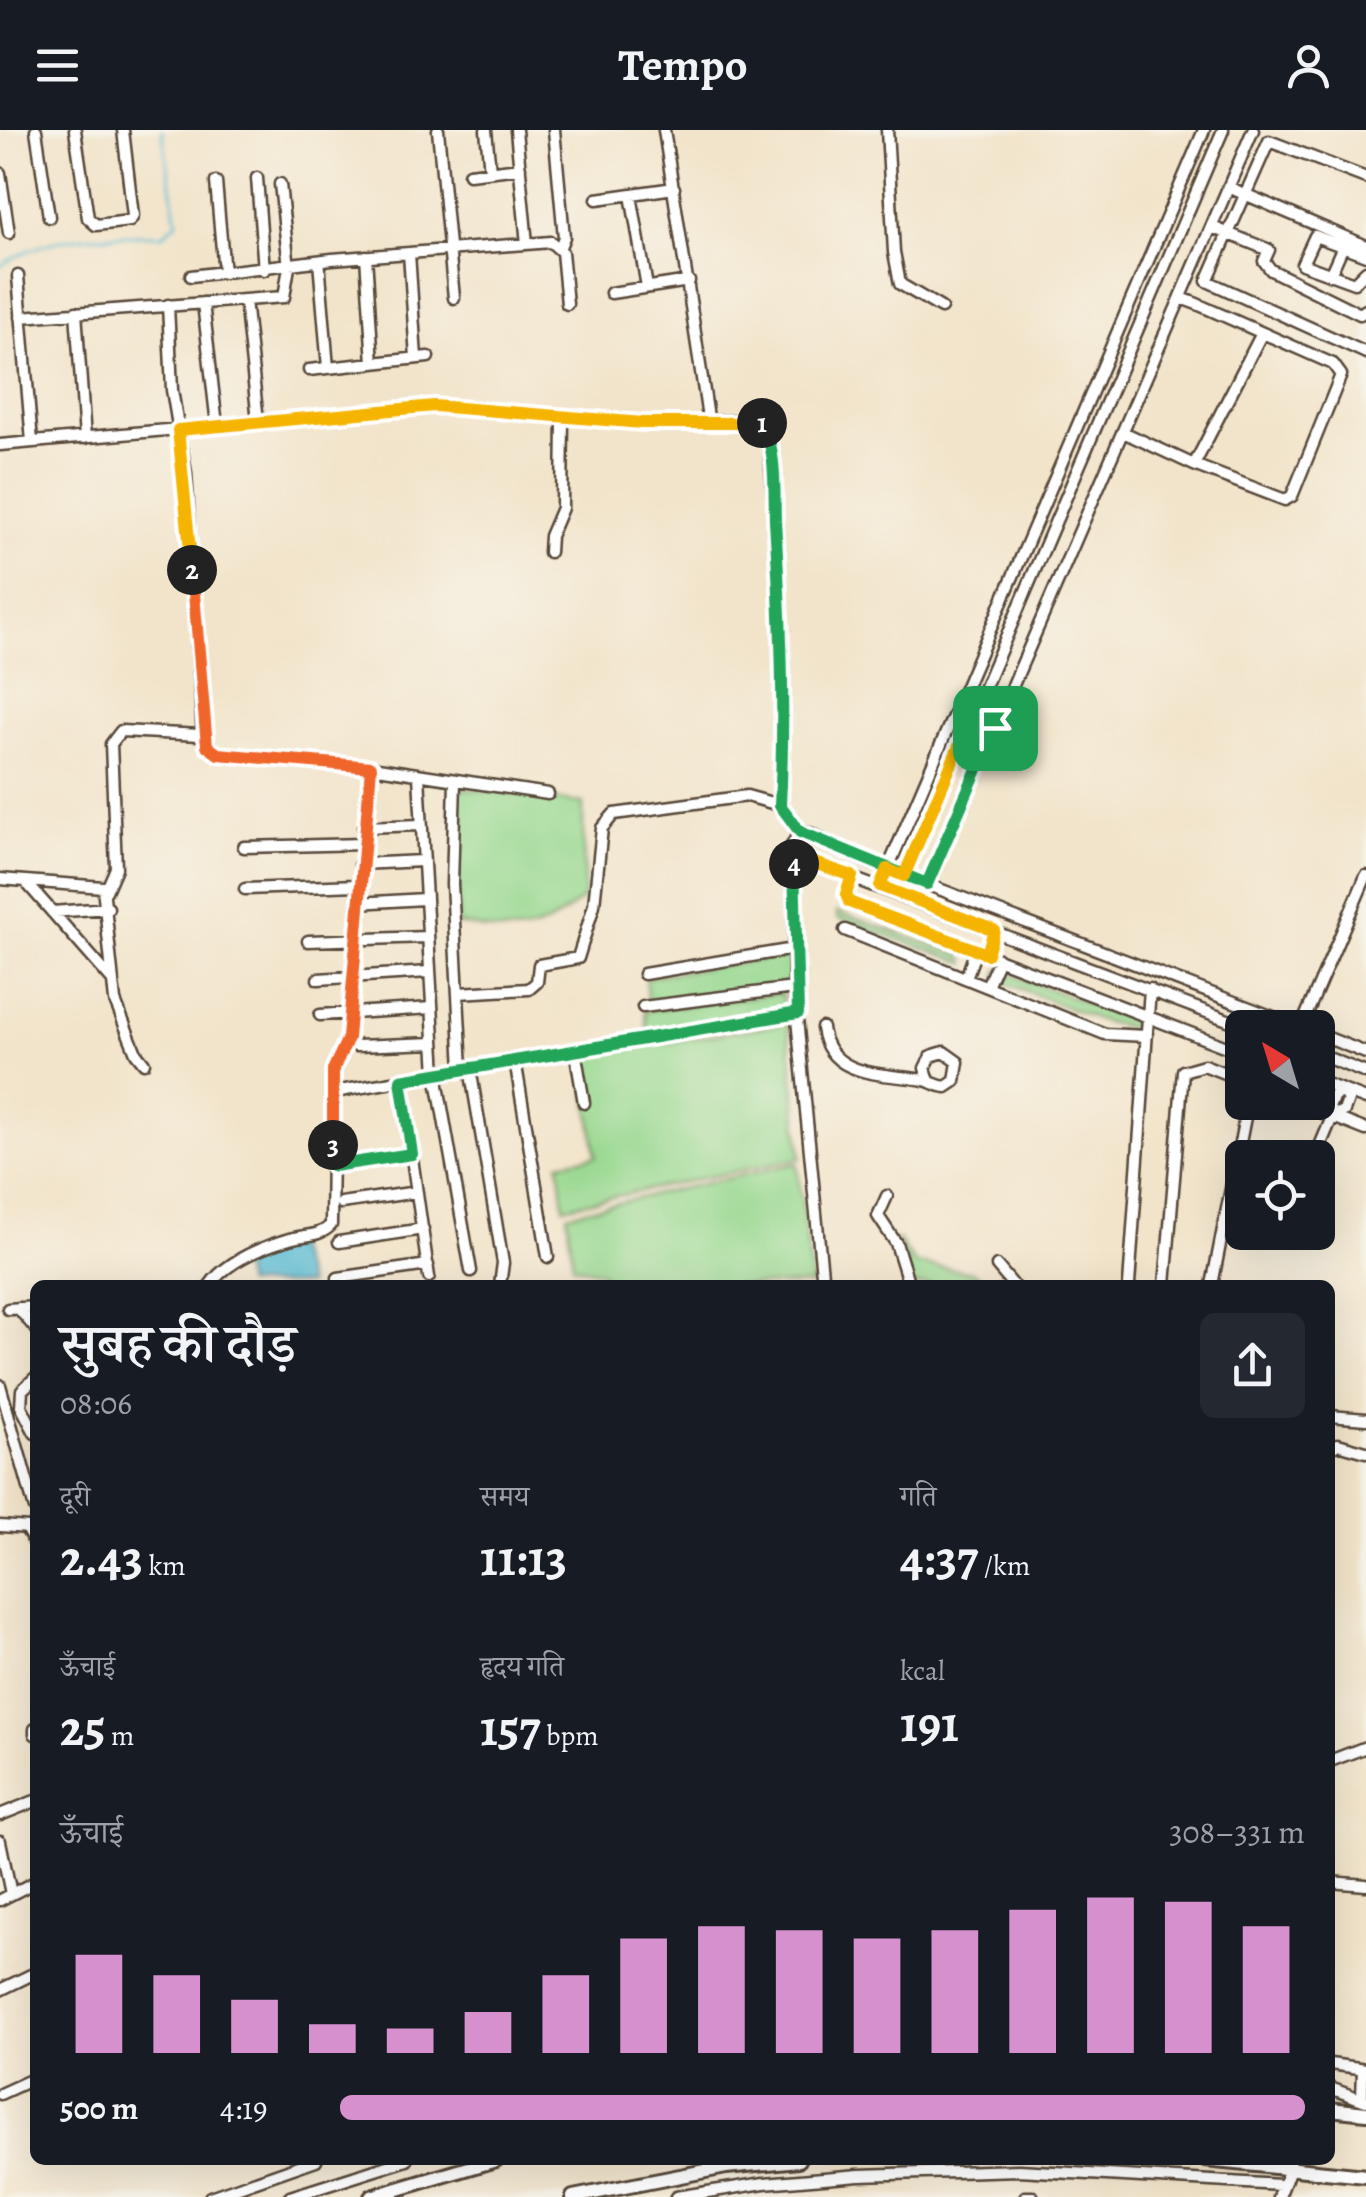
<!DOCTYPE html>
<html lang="hi">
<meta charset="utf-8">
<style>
:root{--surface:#171b24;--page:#242831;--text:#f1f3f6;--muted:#9ea1a6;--accent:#d690ce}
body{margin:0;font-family:Alegreya,"Noto Serif Devanagari",serif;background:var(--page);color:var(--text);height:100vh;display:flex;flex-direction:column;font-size:38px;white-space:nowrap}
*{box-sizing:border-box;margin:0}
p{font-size:32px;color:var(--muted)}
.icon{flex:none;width:55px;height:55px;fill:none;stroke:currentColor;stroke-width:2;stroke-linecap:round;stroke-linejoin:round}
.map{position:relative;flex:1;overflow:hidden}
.panel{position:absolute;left:30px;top:1150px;width:1305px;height:885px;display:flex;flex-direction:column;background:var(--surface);border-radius:15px;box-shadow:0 10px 40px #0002}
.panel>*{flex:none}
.needle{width:65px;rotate:322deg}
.buttons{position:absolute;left:1225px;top:880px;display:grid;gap:20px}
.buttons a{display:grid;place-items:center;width:110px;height:110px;border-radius:15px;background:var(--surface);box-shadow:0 10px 40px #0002;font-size:50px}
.pin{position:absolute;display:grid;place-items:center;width:85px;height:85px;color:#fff;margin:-42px;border-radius:20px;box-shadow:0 5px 15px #0006}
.km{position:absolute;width:50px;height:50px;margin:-25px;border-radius:50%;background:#222;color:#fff;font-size:28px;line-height:50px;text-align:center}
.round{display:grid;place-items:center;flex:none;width:105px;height:105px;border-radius:15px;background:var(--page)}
.overview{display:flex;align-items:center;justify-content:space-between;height:170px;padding:0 30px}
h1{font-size:55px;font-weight:600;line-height:75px}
.metrics{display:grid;grid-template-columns:repeat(3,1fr);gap:15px;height:170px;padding:10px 30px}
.metrics div{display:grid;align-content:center}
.metrics b{font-size:50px;font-weight:600}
.metrics small{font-size:28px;font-weight:400}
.metrics p{font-size:28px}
.chart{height:280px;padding:20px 30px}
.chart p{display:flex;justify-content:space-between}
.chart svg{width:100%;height:180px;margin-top:10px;stroke:var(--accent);stroke-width:6}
ul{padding:0 30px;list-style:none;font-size:32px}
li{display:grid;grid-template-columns:160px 120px 1fr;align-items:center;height:75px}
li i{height:25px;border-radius:12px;background:var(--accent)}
header{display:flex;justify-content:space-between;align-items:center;height:130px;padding:0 30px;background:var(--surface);font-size:45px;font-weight:600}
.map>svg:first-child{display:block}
.green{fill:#97d88f;stroke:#698156;stroke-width:2.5}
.water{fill:#55bad4;stroke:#487279;stroke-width:2.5}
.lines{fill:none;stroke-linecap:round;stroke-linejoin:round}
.stream{stroke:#55bad4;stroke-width:2.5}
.minor-casing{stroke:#564638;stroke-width:15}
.major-casing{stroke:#564638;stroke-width:18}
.minor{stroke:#fff;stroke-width:10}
.major{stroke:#fff;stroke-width:12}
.split-1-casing{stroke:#fff;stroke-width:20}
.split-2-casing{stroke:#fff;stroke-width:20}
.split-3-casing{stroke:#fff;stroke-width:20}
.split-4-casing{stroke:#fff;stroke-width:20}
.split-5-casing{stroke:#fff;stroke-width:20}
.split-1{stroke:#22a559;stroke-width:12}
.split-2{stroke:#f5b400;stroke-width:12}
.split-3{stroke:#f0652b;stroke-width:12}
.split-4{stroke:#22a559;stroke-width:12}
.split-5{stroke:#f5b400;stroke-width:12}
</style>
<header><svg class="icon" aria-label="menu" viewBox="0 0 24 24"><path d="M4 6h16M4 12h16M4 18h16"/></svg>Tempo<svg class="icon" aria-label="person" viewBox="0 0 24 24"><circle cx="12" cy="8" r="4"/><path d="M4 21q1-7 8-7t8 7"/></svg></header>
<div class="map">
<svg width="1366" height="2067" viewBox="0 0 1366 2067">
<rect width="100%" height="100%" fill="#f7f3e8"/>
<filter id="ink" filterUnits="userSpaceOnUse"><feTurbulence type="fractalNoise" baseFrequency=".01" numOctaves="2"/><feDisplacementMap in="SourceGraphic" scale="20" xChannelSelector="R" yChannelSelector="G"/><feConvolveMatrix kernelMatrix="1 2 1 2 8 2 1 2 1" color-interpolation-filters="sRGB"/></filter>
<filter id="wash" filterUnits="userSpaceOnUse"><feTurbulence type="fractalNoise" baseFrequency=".0048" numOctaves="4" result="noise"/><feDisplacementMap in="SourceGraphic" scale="40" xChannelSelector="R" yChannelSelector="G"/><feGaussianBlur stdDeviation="2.25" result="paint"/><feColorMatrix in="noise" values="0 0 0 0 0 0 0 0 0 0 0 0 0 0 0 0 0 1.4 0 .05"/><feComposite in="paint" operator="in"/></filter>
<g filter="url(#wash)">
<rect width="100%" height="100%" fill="#f2e4ca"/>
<path class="green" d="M458 658 583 673 584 767C534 809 522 806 458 794Z
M837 782 962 825 966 833 837 788Z
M789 826 791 854 647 872 646 850 653 846Z
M999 840 1134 891 1132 898 1104 892 996 849Z
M782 863 783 881 647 901 645 881Z
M788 893 801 1028 564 1077 559 1033 596 1026 582 926Z
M797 1033 812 1155H610L602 1142 573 1136 567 1084Z
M897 1108 915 1134 973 1142 989 1153 999 1145 1008 1155H913Z"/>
<path class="water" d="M293 1112 308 1155H246L241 1134 245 1129Z"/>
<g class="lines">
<path class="stream" d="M0 136C50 102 105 105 163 105L177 92 162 0"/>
</g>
</g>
<g filter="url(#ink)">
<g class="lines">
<defs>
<path id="minor" d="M36 0 49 87
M75 0 88 88 96 95 130 91 133 86 123 0
M438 0 454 168
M486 0 490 41
M516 0 527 114
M554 0 564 107 560 117
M664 0 709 294
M887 0 894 122 900 154 941 178
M0 43 9 103
M469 44 520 38
M257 48 264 140
M1366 48 1269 11 1207 151 1366 223
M216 52 224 143
M1228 57 1366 116
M631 65 647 157
M597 69 674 58
M1212 97 1269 120 1264 131 1271 140 1360 184 1366 180
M409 123 416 228
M1366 125 1315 106 1302 134 1354 153 1366 141
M366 126 373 233
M319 131 328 238
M1330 145 1343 116
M18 146 32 312
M191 146 332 129 551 112 562 122 567 174
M611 163 689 151
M1181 168 1197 174 1333 234 1341 245 1292 366 1285 370 1194 335 1262 203
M245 170 258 291
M203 173 217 295
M168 175 172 260 186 343 203 607
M76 182 85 308
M21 187 284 167 289 137 280 54
M309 240 428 227
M1123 302 1194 335
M0 315 433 276 643 293 759 290 769 312C779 433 786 553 779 675
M549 422 550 406 562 378 563 287
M419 646 436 944 471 1141
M455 651 452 754 462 939
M363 697 421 695
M244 717 363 714
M794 726V858L823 1155
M360 734 422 731
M904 746 1223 0
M852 747 846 769 857 775 1242 923
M0 749 103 757 115 871 136 923 144 933
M25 751 112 850
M927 754 1253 0
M880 757 1204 0
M245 759 358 755
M106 761 116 738 111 614 121 601 201 605 218 624 371 637 548 664
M358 773 424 769
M52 782 108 778
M845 800 1105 904 1147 906
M308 811 427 807
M644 844 794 819
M966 848 976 820
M318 849 429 842
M987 856 999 829
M458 863 529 859 537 852 539 835 578 828 594 775 602 698 614 684 747 666 779 675 800 701
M643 877 794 858
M320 885 432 878
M1301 897 1366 746
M822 898C829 949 885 943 924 950 932 952 937 956 946 957L955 951 958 932 944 922 931 926 925 938 929 951
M1249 898 794 726 790 719 800 701 810 703 866 731 1302 898
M1318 904 1366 923
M356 916 434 913
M575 920 584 973
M1318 924 1366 943
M515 930 548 1127
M470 938 503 1133 500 1155
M401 951 429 1147
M1318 951 1366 969
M334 962 798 883
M1296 972 1366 1000
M1333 985 1329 978 1334 965 1344 962
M1333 985 1344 981 1348 970 1344 963
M1317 1023 1333 985
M333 1036 412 1024
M887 1066 878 1086 896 1113 909 1155
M341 1073 417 1062
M339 1112 423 1099
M997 1136 1013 1155
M338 1148 428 1135
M210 1155C226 1132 260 1118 286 1110 302 1104 319 1108 331 1095L333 940 347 908 371 637
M1129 1155 1150 859
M1165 1155 1183 941 1204 935 1242 950
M1212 1155 1248 972
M18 1178 35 1198
M8 1179 35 1177
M35 1248 22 1260 21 1276 35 1303
M0 1255 35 1379
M1330 1286 1366 1289
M1330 1319 1338 1314 1366 1322
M35 1393 28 1402 35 1414
M0 1396 29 1398
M35 1599V1604
M1330 1631 1366 1617
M0 1685 35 1671
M0 1711 11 1764
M1330 1752 1366 1755
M0 1770 35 1752
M0 1860 35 1843
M1330 1934 1366 1939
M1330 1958 1366 1971
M0 1964 35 1948
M1362 1968 1363 1939
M210 2067 316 2030
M290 2067 407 2030
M676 2067 764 2053 859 2045 1019 2040 1281 2055
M1025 2067H1033
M1279 2067 1291 2036"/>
<path id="major" d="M1330 1979 1366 1983
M1205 2030 1366 2046
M371 2067 496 2030
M573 2067 726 2037 799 2030"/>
</defs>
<use href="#minor" class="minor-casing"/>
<use href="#major" class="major-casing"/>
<use href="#minor" class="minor"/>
<use href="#major" class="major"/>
</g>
</g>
<g class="lines" filter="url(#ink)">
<defs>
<path id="split-1" d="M762 293C777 318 774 363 775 391 781 487 785 580 780 675L800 702 927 754 995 598"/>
<path id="split-2" d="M192 440 178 300 434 276 643 293H762"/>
<path id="split-3" d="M192 440 207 616 218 624 371 637 348 908 333 940V1015"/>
<path id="split-4" d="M333 1015V1036L412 1024 401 950 798 883 794 734"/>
<path id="split-5" d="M794 734V726L852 746 846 764 849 772 987 824 994 800 880 756 887 739 904 746 971 588 995 598"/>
</defs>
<use href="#split-1" class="split-1-casing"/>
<use href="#split-2" class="split-2-casing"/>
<use href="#split-3" class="split-3-casing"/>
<use href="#split-4" class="split-4-casing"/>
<use href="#split-5" class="split-5-casing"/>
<use href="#split-1" class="split-1"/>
<use href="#split-2" class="split-2"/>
<use href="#split-3" class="split-3"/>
<use href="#split-4" class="split-4"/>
<use href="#split-5" class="split-5"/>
</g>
</svg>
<div class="buttons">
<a><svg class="needle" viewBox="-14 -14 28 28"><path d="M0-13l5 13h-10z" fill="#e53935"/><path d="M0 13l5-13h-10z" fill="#9ea1a6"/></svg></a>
<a><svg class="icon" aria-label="locate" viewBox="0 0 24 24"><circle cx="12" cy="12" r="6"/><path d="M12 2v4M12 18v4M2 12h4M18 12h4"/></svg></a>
</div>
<div class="pin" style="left:995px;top:598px;background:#1e9e55"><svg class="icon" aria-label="arrive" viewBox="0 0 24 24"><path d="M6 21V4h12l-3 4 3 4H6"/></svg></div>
<b class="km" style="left:762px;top:293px">1</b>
<b class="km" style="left:192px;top:440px">2</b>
<b class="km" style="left:333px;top:1015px">3</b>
<b class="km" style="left:794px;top:734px">4</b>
<section class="panel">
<div class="overview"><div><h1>सुबह की दौड़</h1><p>08:06</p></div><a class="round"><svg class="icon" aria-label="share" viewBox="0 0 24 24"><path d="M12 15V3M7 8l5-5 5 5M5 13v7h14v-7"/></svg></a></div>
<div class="metrics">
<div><p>दूरी</p><b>2.43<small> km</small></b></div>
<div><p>समय</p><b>11:13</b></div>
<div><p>गति</p><b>4:37<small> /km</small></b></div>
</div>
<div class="metrics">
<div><p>ऊँचाई</p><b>25<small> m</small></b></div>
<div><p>हृदय गति</p><b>157<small> bpm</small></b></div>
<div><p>kcal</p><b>191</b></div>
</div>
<div class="chart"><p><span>ऊँचाई</span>308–331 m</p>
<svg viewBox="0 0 160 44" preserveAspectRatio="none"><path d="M5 44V20M15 44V25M25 44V31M35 44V37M45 44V38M55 44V34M65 44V25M75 44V16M85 44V13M95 44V14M105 44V16M115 44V14M125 44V9M135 44V6M145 44V7M155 44V13"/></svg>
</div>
<ul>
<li><b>500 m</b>4:19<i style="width:100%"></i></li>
</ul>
</section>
</div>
